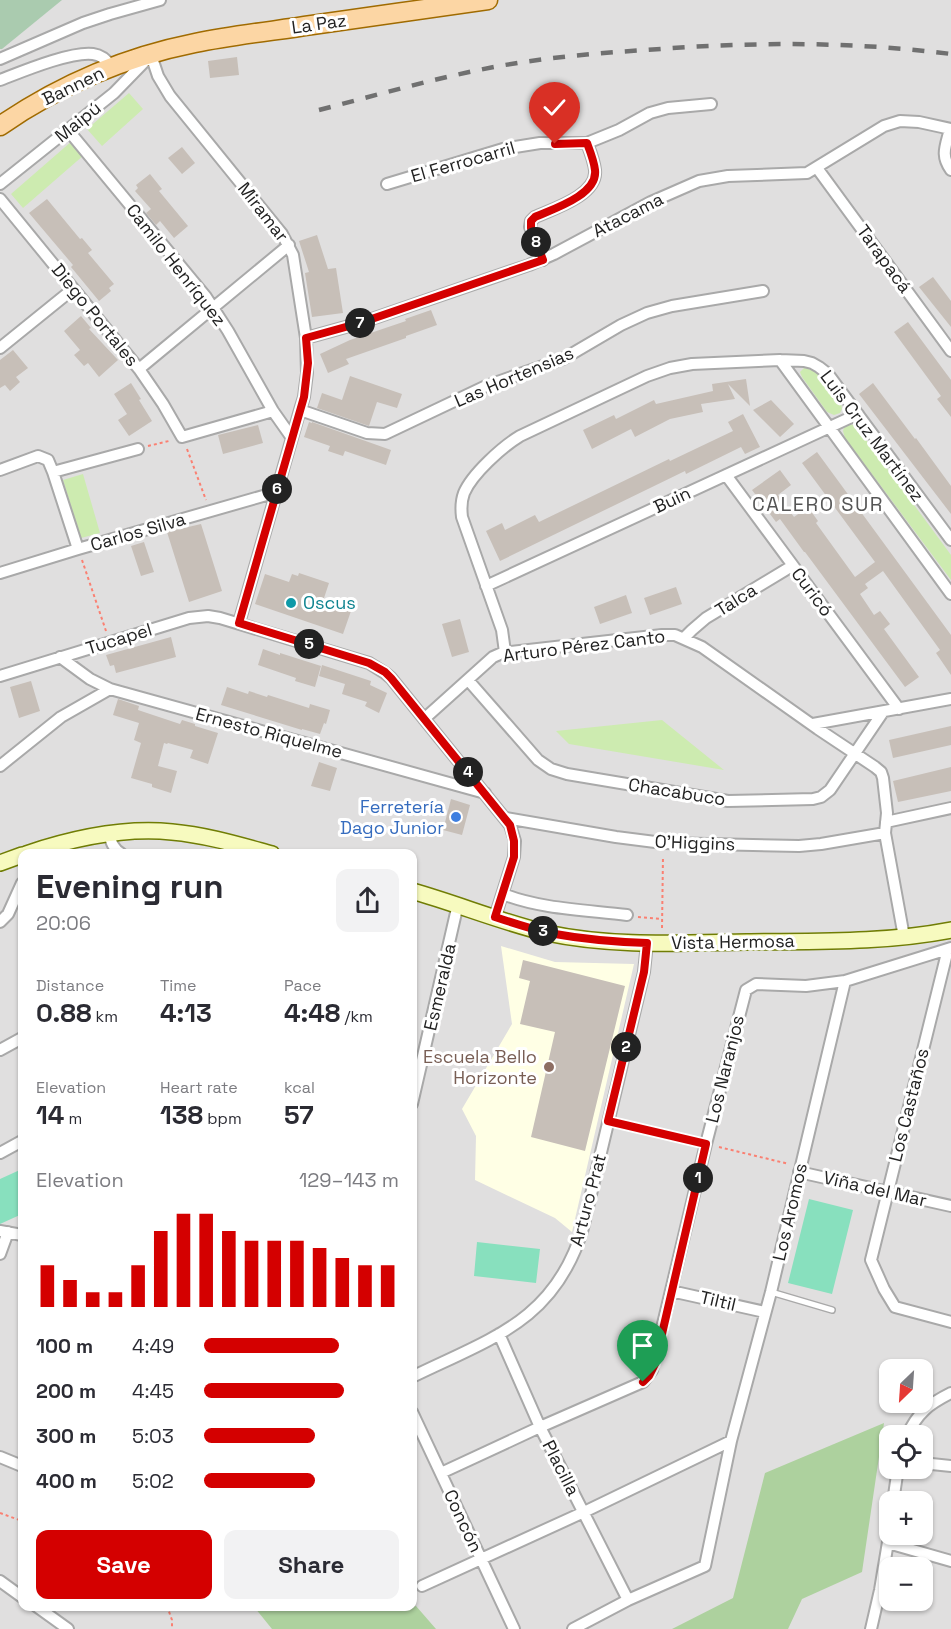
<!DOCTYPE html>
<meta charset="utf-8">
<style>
:root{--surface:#fff;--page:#f2f2f3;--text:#2b2b33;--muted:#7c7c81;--accent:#d40000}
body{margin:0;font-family:"Space Grotesk",sans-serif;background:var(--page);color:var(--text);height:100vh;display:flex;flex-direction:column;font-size:22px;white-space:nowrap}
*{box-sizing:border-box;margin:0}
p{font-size:20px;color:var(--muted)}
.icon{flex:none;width:33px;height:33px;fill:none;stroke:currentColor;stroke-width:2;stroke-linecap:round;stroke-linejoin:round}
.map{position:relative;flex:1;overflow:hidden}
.sheet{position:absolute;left:18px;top:849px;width:399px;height:762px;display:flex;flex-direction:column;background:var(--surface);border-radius:12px;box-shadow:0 2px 4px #0004}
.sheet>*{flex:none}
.needle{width:39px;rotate:205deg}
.fabs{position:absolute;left:879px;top:1359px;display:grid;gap:12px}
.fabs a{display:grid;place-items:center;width:54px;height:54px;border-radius:12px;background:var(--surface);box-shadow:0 2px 4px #0004;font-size:30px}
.pin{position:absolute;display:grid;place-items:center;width:51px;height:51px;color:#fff;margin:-62px -26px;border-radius:50% 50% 50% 0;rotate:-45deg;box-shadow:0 0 6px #0007}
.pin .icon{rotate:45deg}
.km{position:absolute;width:30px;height:30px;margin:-15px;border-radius:50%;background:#222;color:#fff;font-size:16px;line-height:30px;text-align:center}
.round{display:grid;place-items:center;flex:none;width:63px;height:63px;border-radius:12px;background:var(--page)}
.headline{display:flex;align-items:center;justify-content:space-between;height:102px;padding:0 18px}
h1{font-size:33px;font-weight:700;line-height:45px}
.metrics{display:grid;grid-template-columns:repeat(3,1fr);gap:9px;height:102px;padding:6px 18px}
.metrics div{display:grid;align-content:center}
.metrics b{font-size:26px;font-weight:700}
.metrics small{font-size:16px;font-weight:400}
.metrics p{font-size:16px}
.chart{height:168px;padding:12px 18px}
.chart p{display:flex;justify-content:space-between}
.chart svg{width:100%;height:108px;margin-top:6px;stroke:var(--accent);stroke-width:6}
.action{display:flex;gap:12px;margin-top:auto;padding:12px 18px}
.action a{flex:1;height:69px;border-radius:12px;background:var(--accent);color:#fff;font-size:24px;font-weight:700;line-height:69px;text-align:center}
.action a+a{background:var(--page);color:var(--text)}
ul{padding:0 18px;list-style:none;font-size:20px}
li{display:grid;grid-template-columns:96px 72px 1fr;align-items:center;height:45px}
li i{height:15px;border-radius:8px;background:var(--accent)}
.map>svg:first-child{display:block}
.residential{fill:#e0dfdf;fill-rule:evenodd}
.education{fill:#ffffe5}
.grass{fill:#cdebb0}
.forest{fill:#add19e}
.cemetery{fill:#aacbaf}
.pitch{fill:#88e0be}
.building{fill:#c7bfb8}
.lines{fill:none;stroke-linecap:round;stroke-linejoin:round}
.lane-casing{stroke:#a9a9a9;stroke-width:8}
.street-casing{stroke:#a9a9a9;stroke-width:14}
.secondary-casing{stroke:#707d05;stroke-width:18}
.primary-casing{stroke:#a06b00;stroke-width:21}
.path{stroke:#fa8072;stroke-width:2;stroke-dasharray:3 3;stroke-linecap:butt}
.lane{stroke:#fff;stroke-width:5}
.street{stroke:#fff;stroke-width:10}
.secondary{stroke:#f7fabf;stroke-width:15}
.primary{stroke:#fcd6a4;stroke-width:18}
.rail{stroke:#707070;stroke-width:4.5;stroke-dasharray:12 12;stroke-linecap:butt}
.route-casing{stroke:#fff;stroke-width:12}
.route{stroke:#d40000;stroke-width:8}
.culture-dot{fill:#0f9aa8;stroke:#fff;stroke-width:2}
.shop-dot{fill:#3f7fe0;stroke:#fff;stroke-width:2}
.education-dot{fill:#8d6e63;stroke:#fff;stroke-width:2}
.labels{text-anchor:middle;stroke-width:6;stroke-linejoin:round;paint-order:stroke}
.street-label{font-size:18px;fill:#222;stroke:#fff}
.culture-label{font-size:18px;fill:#0d838f;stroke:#fff;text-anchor:start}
.shop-label{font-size:18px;fill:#366cbe;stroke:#fff;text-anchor:end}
.education-label{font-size:18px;fill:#785e54;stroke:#fff;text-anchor:end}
.neighbourhood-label{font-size:20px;letter-spacing:1.5px;fill:#555;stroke:#fff}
</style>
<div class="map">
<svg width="951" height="1629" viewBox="0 0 951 1629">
<rect width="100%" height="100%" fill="#f2efe9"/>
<path class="residential" d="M0 0H951V1629H0ZM22 854H412V1606H22ZM890 1370H922V1402H890ZM890 1436H922V1468H890ZM890 1502H922V1534H890ZM890 1568H922V1600H890Z"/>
<path class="education" d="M501 946 555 962 634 964 572 1232 555 1218 475 1180 476 1136 462 1109 512 1024Z"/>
<path class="grass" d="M129 93 143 109 102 146 87 129Z
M72 141 84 155 23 208 11 194Z
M804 368C821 370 833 390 841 403L842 409 840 413 834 415 827 412 802 377 800 372Z
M849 424 854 425 858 429 951 555V580L845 438 843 431 844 428Z
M83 474 100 533 81 538 63 480Z
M662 720 724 770 569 744 556 731Z"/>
<path class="forest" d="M884 1423 862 1572 802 1599 788 1629H672L733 1598 765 1473Z
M256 1606 388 1607 387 1611 416 1606 436 1629H272L255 1608Z"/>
<path class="cemetery" d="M0 0H62L2 49H0Z"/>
<path class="pitch" d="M22 1169V1214L0 1224V1179Z
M809 1199 853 1210 832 1294 788 1283Z
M477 1242 540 1249 536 1283 474 1276Z"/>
<path class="building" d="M237 57 239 75 210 78 208 61Z
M182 147 195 163 182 174 168 158Z
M150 174 162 189 159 191 188 226 174 238 160 221 156 225 146 213 151 209 135 191 138 188 136 185Z
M47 199 80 239 82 238 92 250 88 253 114 284 109 288 111 291 99 301 71 267 73 265 29 213Z
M317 235 328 269 336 268 343 313 312 317 305 273 309 272 299 241Z
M933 277 951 301V327L919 287Z
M431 310 437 325 406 336V338L346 359 349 364 328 373 320 354 350 340 406 321 405 319Z
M81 316 91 328 89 329 118 360 99 377 88 363 84 366 74 355 80 350 64 331Z
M908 322 951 380V417L937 399 941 396 894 332Z
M13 350 28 368 16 377 20 382 10 391 5 385 0 388V360Z
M350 376 402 394 397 408 377 402 369 426 317 408 322 393 342 400Z
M746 379 750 406 728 384 735 399 701 404 703 412 670 419 635 437 631 429 592 449 583 430 614 415 616 419 654 400 656 404 713 391 712 384Z
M131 383 141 399 139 400 152 421 129 436 118 420 127 414 114 394Z
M873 383 915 439 916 438 951 486V514L859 394Z
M771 400 794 424 780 437 753 410Z
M743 414 760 447 745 454 741 447 686 474 685 471 500 561 486 531 502 523 505 530 535 515 539 522 669 459 670 461 733 431 728 422Z
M309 422 312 423V422L391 450 386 465 345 451 343 456 328 451 330 446 304 437Z
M258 425 263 443 223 454 218 435Z
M817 452 951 635V675L936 653 940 650 883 571 865 584 868 588 860 594 874 615 880 611 890 624 884 629 919 677 905 687 805 552H804L780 519 776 522 752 490 780 470 791 485 778 495 794 517 808 507 818 521 816 523 855 577 875 562 802 463Z
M201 524 222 591 189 602 167 532Z
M144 542 154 572 141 576 131 546Z
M299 573 329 583 323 601 351 611 343 634 255 604 265 574 289 582 292 574 298 576Z
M676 587 682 604 650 615 644 598Z
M626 595 632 613 600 624 594 607Z
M460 619 469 652 452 657 442 624Z
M171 637 176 657 116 673 114 665 110 666 106 655Z
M263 649 280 655V653L321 666 315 687 295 681 296 678 258 665Z
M322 665 371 681 370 685 387 693 379 713 365 706 367 702 342 694 345 684 319 676Z
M31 681 40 711 19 718 10 687Z
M227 687 248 694 249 691 267 697 268 695 309 708 310 704 330 710 326 724 324 723 320 734 302 729V730L221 705Z
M118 699 139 706 138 710 180 724 182 720 195 724V726L218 733 208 764 190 758 193 750 168 743 167 744 164 743 158 766 177 771 171 793 152 787V784L131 778 141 743 134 740 139 723 113 715Z
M951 726V745L893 758 889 740Z
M319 762 337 768 330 791 311 786Z
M951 767V791L898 802 893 781Z
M451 799 470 805 462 835 443 830Z
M523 960 625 986 585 1151 531 1137 555 1032 520 1024 530 981 519 978Z"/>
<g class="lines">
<defs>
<path id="lane" d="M771 1292 832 1310"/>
<path id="street" d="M151 55 158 76 170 96 282 234 293 255 306 338 307 373 304 397 300 410 239 623
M0 59 83 23 110 14 160 0
M0 80C21 72 71 51 93 54 101 55 107 60 112 67
M950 129C946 146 940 155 951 170
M68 130 206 297 228 331 273 411 292 438
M817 168 951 351
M0 184 114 93 149 57
M387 184 503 149 540 143H587L619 130 650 113 668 108 711 104
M0 199 139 369 163 404 182 437 273 411
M543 260 530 227 531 221 535 217C553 209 598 195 595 170 594 161 590 151 587 143
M306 338 360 323 529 265 554 254 651 202 699 181 728 176 807 173 884 126 900 121 919 122 951 129
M0 348 73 289
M780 360 951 594
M139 369 289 245
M300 410 367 433 385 434 486 386 563 359 621 325 647 313 672 306 763 291
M0 470 38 456 48 460 53 472 78 549
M53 472 138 449
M726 475 899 709
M0 573 78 549 277 492
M486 586 858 414
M684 638 692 630 706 618 792 566
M505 652 502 630 462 517C461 509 461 501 464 493 472 474 502 447 520 436L647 376 670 368 692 364 780 360 804 361 812 363 819 367 828 374 951 540
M60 657 90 679 110 689 485 793
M0 676 189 618 208 616 220 618 369 663 385 673 391 678 510 825 515 841 514 857 495 917
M468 680 538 760 551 769 567 774 728 801 813 799 821 797 830 790 883 712
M424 719 493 657 502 653 662 635H675L702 647 818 729 875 767 881 772 883 778 887 813 885 833 904 937
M813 724 951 699
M0 766 61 717 110 689
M506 818 616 837 663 843 799 846 821 844 885 833
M886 822 951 808
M109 833C111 842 113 849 122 854
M503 894C540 909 587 910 627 915
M0 922 8 914 22 883
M948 949 871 1260 884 1289 895 1307 951 1322
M0 1050 22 1038
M412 1104 458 904
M0 1153 22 1141
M799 1172 951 1206
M0 1231 22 1235
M0 1254 8 1232
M671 1291 765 1312
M499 1334 540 1427 628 1600
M412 1377C492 1338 555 1321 583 1228L644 972 647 943
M412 1412 514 1629
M907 1436C917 1413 929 1404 951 1393
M0 1457 22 1466
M922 1463 951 1466
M441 1473 540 1427 636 1385 643 1382 652 1370 706 1144 746 990 756 984 806 986 845 981 951 948
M893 1502 898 1468
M888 1543 951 1561
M0 1581 22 1597
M422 1586 584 1512 731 1441 771 1292 845 981
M36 1606 68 1629
M573 1629 628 1600 705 1566 731 1441
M871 1629 880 1590 890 1530"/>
<path id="secondary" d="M26 854C73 838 122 827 172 832 206 835 239 845 272 854
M0 863 22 855
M412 891C458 904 501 922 547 933 612 947 681 943 747 942 815 941 884 943 951 930"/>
<path id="primary" d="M0 126C58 86 125 57 195 43 234 35 273 31 312 25 371 17 429 8 488 0"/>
</defs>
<use href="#lane" class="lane-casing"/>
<use href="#street" class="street-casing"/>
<use href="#secondary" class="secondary-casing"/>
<use href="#primary" class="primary-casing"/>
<path class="path" d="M148 446 169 441
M187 449 206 500
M82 560 106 631
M638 917 662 919
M662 928 663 856
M620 1124 693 1141
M719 1147 789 1164
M0 1513 22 1521
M167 1606 172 1620V1629"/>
<use href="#lane" class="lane"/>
<use href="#street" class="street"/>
<use href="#secondary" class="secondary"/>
<use href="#primary" class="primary"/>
<path class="rail" d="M319 110C381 94 442 76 505 65 552 57 599 53 646 50 747 42 850 41 951 54"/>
</g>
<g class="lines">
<defs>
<path id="route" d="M555 144 587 143C590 151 594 161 595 170 598 195 553 209 535 217L531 221V228L543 260 360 323 306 338 308 363 304 397 239 623 369 663 385 672 391 678 510 825 514 841V857L495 917C513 923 531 929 549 933 582 939 615 942 647 943L644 972 608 1121 706 1144 655 1364 649 1376 643 1382"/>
</defs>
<use href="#route" class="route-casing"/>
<use href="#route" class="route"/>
</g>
<circle class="culture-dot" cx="291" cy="603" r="6"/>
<circle class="shop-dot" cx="456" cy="817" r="6"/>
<circle class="education-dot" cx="549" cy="1067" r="6"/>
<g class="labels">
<g class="street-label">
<text transform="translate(319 24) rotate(-8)" y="6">La Paz</text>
<text transform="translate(73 86) rotate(-26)" y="6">Bannen</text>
<text transform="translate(78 122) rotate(-39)" y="6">Maipú</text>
<text transform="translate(463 162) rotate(-16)" y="6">El Ferrocarril</text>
<text transform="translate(263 212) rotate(52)" y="6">Miramar</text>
<text transform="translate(628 215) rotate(-27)" y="6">Atacama</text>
<text transform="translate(884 259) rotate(54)" y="6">Tarapacá</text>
<text transform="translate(176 265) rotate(52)" y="6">Camilo Henríquez</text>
<text transform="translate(95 315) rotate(51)" y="6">Diego Portales</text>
<text transform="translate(514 377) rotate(-23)" y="6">Las Hortensias</text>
<text transform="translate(872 436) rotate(53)" y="6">Luis Cruz Martínez</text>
<text transform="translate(672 500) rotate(-25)" y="6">Buin</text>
<text transform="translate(138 532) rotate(-16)" y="6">Carlos Silva</text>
<text transform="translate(812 592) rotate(53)" y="6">Curicó</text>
<text transform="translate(736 600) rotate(-32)" y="6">Talca</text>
<text transform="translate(119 639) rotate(-17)" y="6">Tucapel</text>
<text transform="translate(584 646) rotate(-7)" y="6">Arturo Pérez Canto</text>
<text transform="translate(269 733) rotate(15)" y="6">Ernesto Riquelme</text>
<text transform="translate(677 792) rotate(9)" y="6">Chacabuco</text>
<text transform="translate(695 843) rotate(2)" y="6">O'Higgins</text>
<text transform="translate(733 942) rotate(-1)" y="6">Vista Hermosa</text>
<text transform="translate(440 987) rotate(-77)" y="6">Esmeralda</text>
<text transform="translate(725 1069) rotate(-76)" y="6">Los Naranjos</text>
<text transform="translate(909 1105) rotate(-76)" y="6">Los Castaños</text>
<text transform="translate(875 1189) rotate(13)" y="6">Viña del Mar</text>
<text transform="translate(588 1200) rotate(-75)" y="6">Arturo Prat</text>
<text transform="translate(790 1212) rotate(-77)" y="6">Los Aromos</text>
<text transform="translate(718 1301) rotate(13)" y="6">Tiltil</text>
<text transform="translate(561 1468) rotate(63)" y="6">Placilla</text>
<text transform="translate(463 1521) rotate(65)" y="6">Concón</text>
</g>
<g class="culture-label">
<text x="303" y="609">Oscus</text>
</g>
<g class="shop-label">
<text x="444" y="813">Ferretería<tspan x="444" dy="21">Dago Junior</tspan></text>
</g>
<g class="education-label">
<text x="537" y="1063">Escuela Bello<tspan x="537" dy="21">Horizonte</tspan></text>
</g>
<g class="neighbourhood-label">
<text x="818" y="511">CALERO SUR</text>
</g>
</g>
</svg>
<div class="fabs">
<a><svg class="needle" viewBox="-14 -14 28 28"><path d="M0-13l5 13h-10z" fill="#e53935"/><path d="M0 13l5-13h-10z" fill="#7c7c81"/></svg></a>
<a><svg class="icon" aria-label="locate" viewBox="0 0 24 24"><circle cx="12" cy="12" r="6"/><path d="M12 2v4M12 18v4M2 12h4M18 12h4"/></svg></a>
<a>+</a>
<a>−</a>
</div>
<div class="pin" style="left:643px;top:1382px;background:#1e9e55"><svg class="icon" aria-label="arrive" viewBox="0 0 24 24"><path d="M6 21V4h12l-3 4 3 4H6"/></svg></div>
<div class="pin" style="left:555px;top:144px;background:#d93025"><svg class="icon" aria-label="check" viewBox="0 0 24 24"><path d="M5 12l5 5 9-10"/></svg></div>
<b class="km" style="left:698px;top:1178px">1</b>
<b class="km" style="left:626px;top:1047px">2</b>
<b class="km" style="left:543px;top:931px">3</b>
<b class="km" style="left:468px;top:772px">4</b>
<b class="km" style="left:309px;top:644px">5</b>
<b class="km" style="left:277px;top:489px">6</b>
<b class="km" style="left:360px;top:323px">7</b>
<b class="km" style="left:536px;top:242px">8</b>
<section class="sheet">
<div class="headline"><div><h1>Evening run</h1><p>20:06</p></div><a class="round"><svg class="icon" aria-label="share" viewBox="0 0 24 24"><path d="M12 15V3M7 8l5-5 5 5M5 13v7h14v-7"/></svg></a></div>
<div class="metrics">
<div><p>Distance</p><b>0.88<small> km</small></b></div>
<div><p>Time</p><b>4:13</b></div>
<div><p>Pace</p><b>4:48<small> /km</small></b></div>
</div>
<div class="metrics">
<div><p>Elevation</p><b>14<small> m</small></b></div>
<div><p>Heart rate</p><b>138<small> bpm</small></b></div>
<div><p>kcal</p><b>57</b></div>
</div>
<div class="chart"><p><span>Elevation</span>129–143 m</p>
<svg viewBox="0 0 160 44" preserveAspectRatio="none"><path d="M5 44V27M15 44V33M25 44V38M35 44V38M45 44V27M55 44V13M65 44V6M75 44V6M85 44V13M95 44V17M105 44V17M115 44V17M125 44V20M135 44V24M145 44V27M155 44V27"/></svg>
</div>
<ul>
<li><b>100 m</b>4:49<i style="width:69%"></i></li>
<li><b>200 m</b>4:45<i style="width:72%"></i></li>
<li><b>300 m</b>5:03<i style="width:57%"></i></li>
<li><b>400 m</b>5:02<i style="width:57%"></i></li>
</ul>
<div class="action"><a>Save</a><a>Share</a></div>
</section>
</div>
